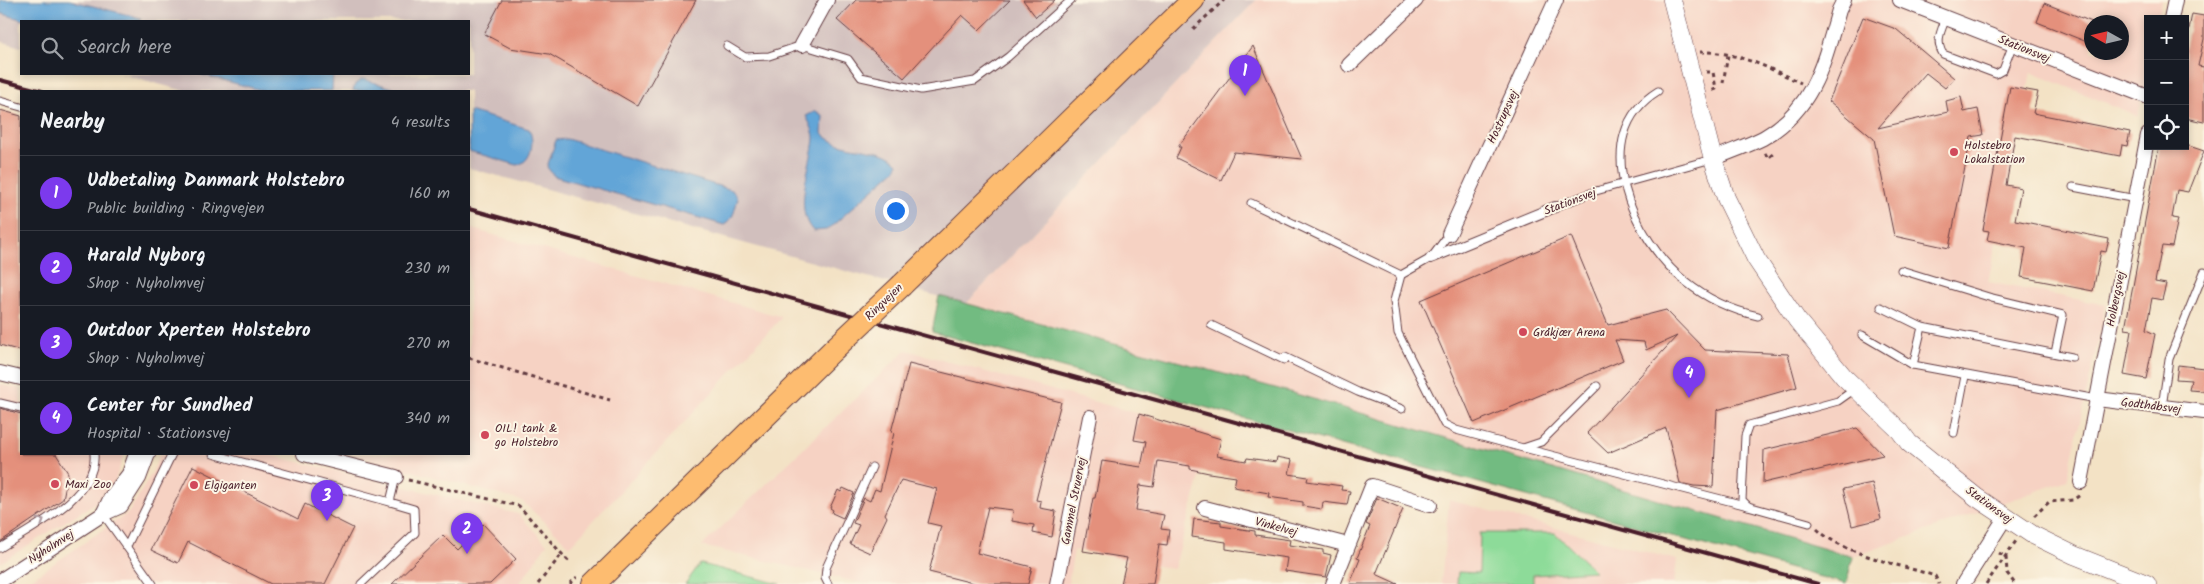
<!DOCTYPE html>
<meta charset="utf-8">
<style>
body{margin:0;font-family:Kalam,sans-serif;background:#242831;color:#f1f3f6}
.controls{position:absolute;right:15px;top:15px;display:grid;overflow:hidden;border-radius:0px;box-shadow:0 2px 8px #0003}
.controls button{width:45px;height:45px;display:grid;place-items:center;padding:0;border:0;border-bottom:1px solid #363941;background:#171b24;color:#f1f3f6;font:25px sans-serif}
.compass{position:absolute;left:2084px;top:15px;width:45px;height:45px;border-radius:50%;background:#171b24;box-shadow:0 2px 8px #0003;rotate:278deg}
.you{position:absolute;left:895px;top:210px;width:18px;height:18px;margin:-12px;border:4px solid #fff;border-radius:50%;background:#1a73e8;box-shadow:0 0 0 8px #1a73e833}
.badge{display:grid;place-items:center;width:32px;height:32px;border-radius:50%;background:#7c3aed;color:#fff;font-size:16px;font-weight:700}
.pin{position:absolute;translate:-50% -41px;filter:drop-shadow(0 1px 2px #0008)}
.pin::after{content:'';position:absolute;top:26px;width:18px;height:15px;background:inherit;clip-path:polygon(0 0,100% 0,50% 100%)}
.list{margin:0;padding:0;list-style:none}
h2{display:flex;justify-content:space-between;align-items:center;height:65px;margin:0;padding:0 20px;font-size:21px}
h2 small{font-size:16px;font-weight:400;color:#9ea1a6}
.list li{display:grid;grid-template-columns:32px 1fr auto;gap:15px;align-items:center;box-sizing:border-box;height:75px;padding:0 20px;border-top:1px solid #363941}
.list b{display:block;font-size:19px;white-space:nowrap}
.list p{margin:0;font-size:16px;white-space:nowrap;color:#9ea1a6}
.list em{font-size:16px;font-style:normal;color:#9ea1a6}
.icon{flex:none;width:28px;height:28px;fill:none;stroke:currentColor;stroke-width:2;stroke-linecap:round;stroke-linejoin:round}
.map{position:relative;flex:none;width:2204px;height:584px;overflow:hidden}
.search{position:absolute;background:#171b24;box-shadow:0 2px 8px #0003;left:20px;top:20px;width:450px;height:55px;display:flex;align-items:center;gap:12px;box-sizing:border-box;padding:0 18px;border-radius:0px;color:#9ea1a6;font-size:19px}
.panel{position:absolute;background:#171b24;box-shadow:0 2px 8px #0003;left:20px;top:90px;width:450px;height:365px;border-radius:0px}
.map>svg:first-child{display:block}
.built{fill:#f6d2c3;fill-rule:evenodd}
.industrial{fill:#d1bfbd}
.green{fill:#8ddb99;stroke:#6c7d62}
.forest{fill:#72bb81;stroke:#5e6d56}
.water{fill:#62a5d7;stroke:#566281}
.building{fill:#e4907b}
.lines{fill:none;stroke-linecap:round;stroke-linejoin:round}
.service-casing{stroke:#633c42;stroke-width:9}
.pedestrian-casing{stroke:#633c42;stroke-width:12}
.minor-casing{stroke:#633c42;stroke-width:16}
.tertiary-casing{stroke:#633c42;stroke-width:19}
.primary-casing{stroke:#633c42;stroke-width:24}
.path{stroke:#633c42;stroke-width:3;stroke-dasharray:4 4;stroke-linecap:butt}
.service{stroke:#fff;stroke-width:7}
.pedestrian{stroke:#fff;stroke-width:10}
.minor{stroke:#fff;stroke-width:14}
.tertiary{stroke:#fff;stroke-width:18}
.primary{stroke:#fdbc70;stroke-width:22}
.rail{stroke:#4a1f2b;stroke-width:4}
.primary-bridge-casing{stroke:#633c42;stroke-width:24;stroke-linecap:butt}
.primary-bridge{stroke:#fdbc70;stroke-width:22}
.oneway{stroke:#ae9aa0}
.poi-dot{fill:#d1495b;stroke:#fcf5e5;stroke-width:2}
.labels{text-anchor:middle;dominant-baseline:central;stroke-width:4;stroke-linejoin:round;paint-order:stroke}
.street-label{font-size:12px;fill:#4a1f2b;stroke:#fcf5e5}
.poi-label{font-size:12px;fill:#4a1f2b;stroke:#fcf5e5;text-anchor:start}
</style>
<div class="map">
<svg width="2204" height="584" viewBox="0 0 2204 584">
<rect width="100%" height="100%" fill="#fcf5e5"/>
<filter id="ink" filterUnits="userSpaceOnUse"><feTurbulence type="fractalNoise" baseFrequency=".02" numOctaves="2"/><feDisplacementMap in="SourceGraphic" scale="10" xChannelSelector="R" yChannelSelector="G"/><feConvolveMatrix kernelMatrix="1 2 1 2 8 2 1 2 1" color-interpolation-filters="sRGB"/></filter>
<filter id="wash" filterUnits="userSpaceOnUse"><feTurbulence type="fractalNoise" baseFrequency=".0096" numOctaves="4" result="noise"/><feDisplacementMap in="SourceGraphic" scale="20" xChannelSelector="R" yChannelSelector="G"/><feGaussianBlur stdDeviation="1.12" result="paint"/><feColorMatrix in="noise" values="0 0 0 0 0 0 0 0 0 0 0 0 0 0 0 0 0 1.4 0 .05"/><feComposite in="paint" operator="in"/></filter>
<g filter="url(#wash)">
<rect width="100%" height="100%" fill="#f3e2c5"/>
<g class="built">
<path d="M 1256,0 L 2162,0 L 2158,19 L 2148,19 L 2148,70 L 2138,116 L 2031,72 L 1988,282 L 2106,305 L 2067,480 L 1853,557 L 1279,389 L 966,304 ZM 2092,22 L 2122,22 L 2122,52 L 2092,52 Z"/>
<polygon points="469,228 782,317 570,546 522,501 350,454 469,454"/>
<polygon points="906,350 1212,434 1174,569 1074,550 1068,584 865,584 702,546"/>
<polygon points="0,384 21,389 21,454 124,454 115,481 95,503 0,563"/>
<polygon points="160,454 266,454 518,514 547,544 519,584 24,584 129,512 152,473"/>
<polygon points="1449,500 1677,560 1674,584 1441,584"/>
</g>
<polygon class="industrial" points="0,0 1256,0 966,304 469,168 469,91 185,91 120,74 469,74 469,21 21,21 21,47 0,41"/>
<g class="green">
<polygon points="1480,533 1555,533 1595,571 1533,575 1533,584 1457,584 1458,572 1479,573"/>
<polygon points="700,564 701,564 780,584 685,584"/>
</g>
<polygon class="forest" points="939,296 1279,389 1853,557 1846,584 932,332"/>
<g class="water">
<polygon points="0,0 69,0 141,18 140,21 27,21 0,13"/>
<polygon points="200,74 333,74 332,91 264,91"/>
<polygon points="363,79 402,91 353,91 355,84"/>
<path d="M 469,111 L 529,129 C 535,141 532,162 517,165 L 469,151 Z"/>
<path d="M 816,111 L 823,116 L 822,133 C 840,154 880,143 898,163 L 897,168 L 831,227 L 826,230 L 813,231 C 792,209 812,164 814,138 C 814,131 809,122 806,116 Z"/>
<path d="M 567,139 L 732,190 L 738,198 C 735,208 734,220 724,225 L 554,176 L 547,167 L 556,140 Z"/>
</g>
<g id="blocks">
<g class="building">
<polygon points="502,0 696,0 638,106 549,54 510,48 484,34"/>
<polygon points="856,0 1010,0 979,30 962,15 904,78 837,20"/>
<polygon points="1023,0 1055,0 1036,17"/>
<polygon points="2044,3 2092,22 2092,44 2037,22"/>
<polygon points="2192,14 2204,16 2204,39 2198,66 2204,67 2204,122 2185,118 2185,49"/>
<polygon points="1863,17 1896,29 1954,78 1945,88 1926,73 1878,128 1948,112 1946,101 1961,97 1964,112 1978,109 1983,135 1971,137 1949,248 1894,236 1874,139 1829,101"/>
<polygon points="1253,46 1302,159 1234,152 1221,180 1176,158 1181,147 1178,147"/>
<polygon points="2010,87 2038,92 2033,113 2130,132 2127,146 2122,145 2120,156 2015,136 2006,185 2021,188 2015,220 2109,239 2106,252 2101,251 2093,291 2021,277 2026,248 1987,240 1989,231 1983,230"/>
<polygon points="0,110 21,116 21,351 0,345"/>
<polygon points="2159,146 2189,146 2204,151 2188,192 2177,190 2172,218 2178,219 2172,247 2162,246 2155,282 2166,284 2162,300 2152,298 2146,330 2155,334 2146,379 2124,375 2132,330 2125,329"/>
<polygon points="1571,236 1608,325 1666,310 1705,350 1788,354 1797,387 1717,410 1713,487 1694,486 1680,483 1666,428 1608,453 1587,433 1677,336 1646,350 1644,342 1615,340 1623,360 1474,423 1421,300"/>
<polygon points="909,364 1061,402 1036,500 1041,501 1040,508 1056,511 1052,537 1033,533 1034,525 1012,521 1013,510 988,507 977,553 1032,567 1028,584 977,584 929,572 941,526 928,523 937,489 901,480 885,514 887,517 870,553 850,544 859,525 853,523 864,498 870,501 875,489 880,491 894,433 891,432"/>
<polygon points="2178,365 2204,368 2204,391 2189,390 2191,380 2176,379"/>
<polygon points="0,408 21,414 21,454 56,454 68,473 63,499 0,542"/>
<polygon points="1139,414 1221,439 1217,456 1246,461 1247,458 1276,462 1277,457 1292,460 1289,474 1308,477 1307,481 1342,486 1341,490 1350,491 1347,505 1323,502 1322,509 1303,506 1303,502 1268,497 1269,493 1234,487 1236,477 1209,473 1190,469 1190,466 1158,461 1154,487 1140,485 1136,510 1164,515 1161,529 1169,530 1167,545 1159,544 1153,584 1121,584 1127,558 1083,551 1093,498 1095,498 1102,461 1141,467 1146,442 1134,440"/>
<polygon points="1857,428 1883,455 1763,483 1764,450"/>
<polygon points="193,466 298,519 305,504 353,528 325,584 271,584 188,542 178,563 151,550"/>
<polygon points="1872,483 1881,519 1852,526 1843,489"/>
<polygon points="843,488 854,493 843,518 832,513 833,510 830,508 838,490 841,492"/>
<polygon points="1377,498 1403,509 1376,574 1398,584 1350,584 1360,559 1357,558 1370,526 1366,524"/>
<polygon points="1194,519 1221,522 1221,526 1255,531 1255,535 1290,540 1289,545 1323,550 1323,553 1331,555 1326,577 1285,571 1287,558 1226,549 1226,542 1192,537"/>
<polygon points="483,524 516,559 490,584 392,584 443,535 457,549"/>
</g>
</g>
</g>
<g filter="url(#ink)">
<use href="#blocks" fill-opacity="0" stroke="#633c42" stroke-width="1"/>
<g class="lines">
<g class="service-casing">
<g id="service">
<path d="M 1946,18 C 1941,31 1935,41 1943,54 L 1996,74 L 2003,70 L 2013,44"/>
<polyline points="727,46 745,57 769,56 802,45 848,59 861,77 921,90 975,81 1008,57 1071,0"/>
<path d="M 1658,91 C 1585,136 1634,241 1686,282 C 1707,299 1731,310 1758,316"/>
<polyline points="0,101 21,107"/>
<polyline points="2073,187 2136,199"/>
<polyline points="1251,203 1401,275 1431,258 1449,234"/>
<polyline points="1555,207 1596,191 1712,159"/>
<polyline points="1901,270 1992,298 2063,315 2055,353"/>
<polyline points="1401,275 1394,301 1398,333 1444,424 1456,430 1523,448 1541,442 1597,386"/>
<polyline points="1881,307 1922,327 1913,365"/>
<polyline points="1211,325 1284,360"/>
<polyline points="1922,327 2072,357"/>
<polyline points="1862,335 1913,365 2097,399"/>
<polyline points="1285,357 1358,392 1402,409"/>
<polyline points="0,403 21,408"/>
<polyline points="2162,407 2169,359 2204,272"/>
<polyline points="1954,433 1965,376"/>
<polyline points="1524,448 1748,506"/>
<polyline points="213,454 390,502"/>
<polyline points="103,514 153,584"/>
<polyline points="1809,523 1748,506 1742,500 1745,436 1749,425 1838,401 1855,389"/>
<polyline points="127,546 172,454"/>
<path d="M 0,548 C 31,528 98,496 94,454"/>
<polyline points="361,584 415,533 414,509 390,502 396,477"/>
<polyline points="828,584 825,578 826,568 872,467"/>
</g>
</g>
<g class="pedestrian-casing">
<polyline id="pedestrian" points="1431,258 1555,207"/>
</g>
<g class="minor-casing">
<g id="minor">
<polyline points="1900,0 2148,97"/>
<polyline points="2171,19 2175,0"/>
<polyline points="802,45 827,0"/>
<polyline points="1349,65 1416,0"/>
<path d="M 1713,159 C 1729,152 1747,146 1763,138 C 1814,109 1824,62 1839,10 L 1844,0"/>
<polyline points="1449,234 1556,0"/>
<polyline points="0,373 21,378"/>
<polyline points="2097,399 2204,412"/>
<polyline points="304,454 396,477"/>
<polyline points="2081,482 2148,135"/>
<polyline points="1205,508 1348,545"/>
<polyline points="103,514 111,497 129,474 136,454"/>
<polyline points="0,581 103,514 121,506 139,478 148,454"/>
<polyline points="1057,584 1090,417"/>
<polyline points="1333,584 1372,486 1430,505"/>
<polyline points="1963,584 2005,518"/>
</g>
</g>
<g class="tertiary-casing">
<polyline id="tertiary" points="1672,0 1713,159 1726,198 1756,259 1797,320 1844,377 1900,431 1909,443 1976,497 2033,535 2074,555 2147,584"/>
</g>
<g class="primary-casing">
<g id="primary">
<polyline points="902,285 1193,0"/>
<polyline points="594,584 834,349"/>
</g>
</g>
<g class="path">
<polyline points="1193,29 1224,0"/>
<path d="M 1700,52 C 1736,51 1769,68 1801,83"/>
<polyline points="1706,72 1713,72 1716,89 1711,91"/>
<polyline points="1723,83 1728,55"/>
<polyline points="1765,153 1768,158 1774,153"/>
<polyline points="469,358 610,400"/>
<polyline points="408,480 519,506 571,564"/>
<polyline points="2034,516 2049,502 2073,500 2080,495"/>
<path d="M 1817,529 C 1845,555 1898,564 1935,576 L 1939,584"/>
<polyline points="1999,553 2006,557 2007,573 2015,584"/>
<polyline points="538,584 562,554"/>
<polyline points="570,584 577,577"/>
<polyline points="1986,584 2016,541"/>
</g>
<use href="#service" class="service"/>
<use href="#pedestrian" class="pedestrian"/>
<use href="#minor" class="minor"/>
<use href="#tertiary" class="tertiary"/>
<use href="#primary" class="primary"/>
<g class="rail">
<polyline points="0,80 42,91"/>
<polyline points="469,209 1818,584"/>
</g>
<g class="primary-bridge-casing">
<polyline id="primary-bridge" points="834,349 902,285"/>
</g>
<use href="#primary-bridge" class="primary-bridge"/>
</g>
<defs><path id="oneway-chevron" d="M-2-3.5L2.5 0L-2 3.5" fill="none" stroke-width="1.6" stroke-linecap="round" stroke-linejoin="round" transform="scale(1.25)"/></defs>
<use class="oneway" href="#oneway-chevron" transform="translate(41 521) rotate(-34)"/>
</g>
<g class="poi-dot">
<circle cx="1954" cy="152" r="5"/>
<circle cx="1523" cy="332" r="5"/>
<circle cx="485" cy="435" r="5"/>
<circle cx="55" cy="484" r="5"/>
<circle cx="194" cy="485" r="5"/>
</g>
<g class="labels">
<g class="street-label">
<text transform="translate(2024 49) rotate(22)">Stationsvej</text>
<text transform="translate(1503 117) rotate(-65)">Hostrupsvej</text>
<text transform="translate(1570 202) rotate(-21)">Stationsvej</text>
<text transform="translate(2116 299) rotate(-79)">Holbergsvej</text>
<text transform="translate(884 302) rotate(-44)">Ringvejen</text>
<text transform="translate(2151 406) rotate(7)">Godthåbsvej</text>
<text transform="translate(1074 501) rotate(-79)">Gammel Struervej</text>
<text transform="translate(1989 505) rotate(36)">Stationsvej</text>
<text transform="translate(1276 527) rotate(15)">Vinkelvej</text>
<text transform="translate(51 547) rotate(-33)">Nyholmvej</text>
</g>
<g class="poi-label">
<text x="1964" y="145">Holstebro<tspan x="1964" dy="14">Lokalstation</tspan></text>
<text x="1533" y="332">Gråkjær Arena</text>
<text x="495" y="428">OIL! tank &amp;<tspan x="495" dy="14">go Holstebro</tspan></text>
<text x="65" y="484">Maxi Zoo</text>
<text x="204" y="485">Elgiganten</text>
</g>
</g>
</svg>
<div class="controls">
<button>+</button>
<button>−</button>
<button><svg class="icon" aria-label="locate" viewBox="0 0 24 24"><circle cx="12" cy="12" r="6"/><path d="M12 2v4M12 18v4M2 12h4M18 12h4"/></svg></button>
</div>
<svg class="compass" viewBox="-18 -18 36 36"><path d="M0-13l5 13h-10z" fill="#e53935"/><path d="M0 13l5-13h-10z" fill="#9ea1a6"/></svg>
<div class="you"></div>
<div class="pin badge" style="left:1245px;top:96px">1</div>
<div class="pin badge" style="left:467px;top:554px">2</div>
<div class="pin badge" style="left:327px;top:521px">3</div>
<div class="pin badge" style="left:1689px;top:398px">4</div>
<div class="search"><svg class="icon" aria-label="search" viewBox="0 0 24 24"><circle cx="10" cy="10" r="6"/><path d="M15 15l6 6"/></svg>Search here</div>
<section class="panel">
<h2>Nearby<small>4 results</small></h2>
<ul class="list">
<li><span class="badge">1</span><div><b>Udbetaling Danmark Holstebro</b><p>Public building · Ringvejen</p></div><em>160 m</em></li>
<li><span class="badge">2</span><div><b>Harald Nyborg</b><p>Shop · Nyholmvej</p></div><em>230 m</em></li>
<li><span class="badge">3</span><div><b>Outdoor Xperten Holstebro</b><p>Shop · Nyholmvej</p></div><em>270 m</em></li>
<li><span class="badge">4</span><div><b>Center for Sundhed</b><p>Hospital · Stationsvej</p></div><em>340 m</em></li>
</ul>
</section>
</div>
